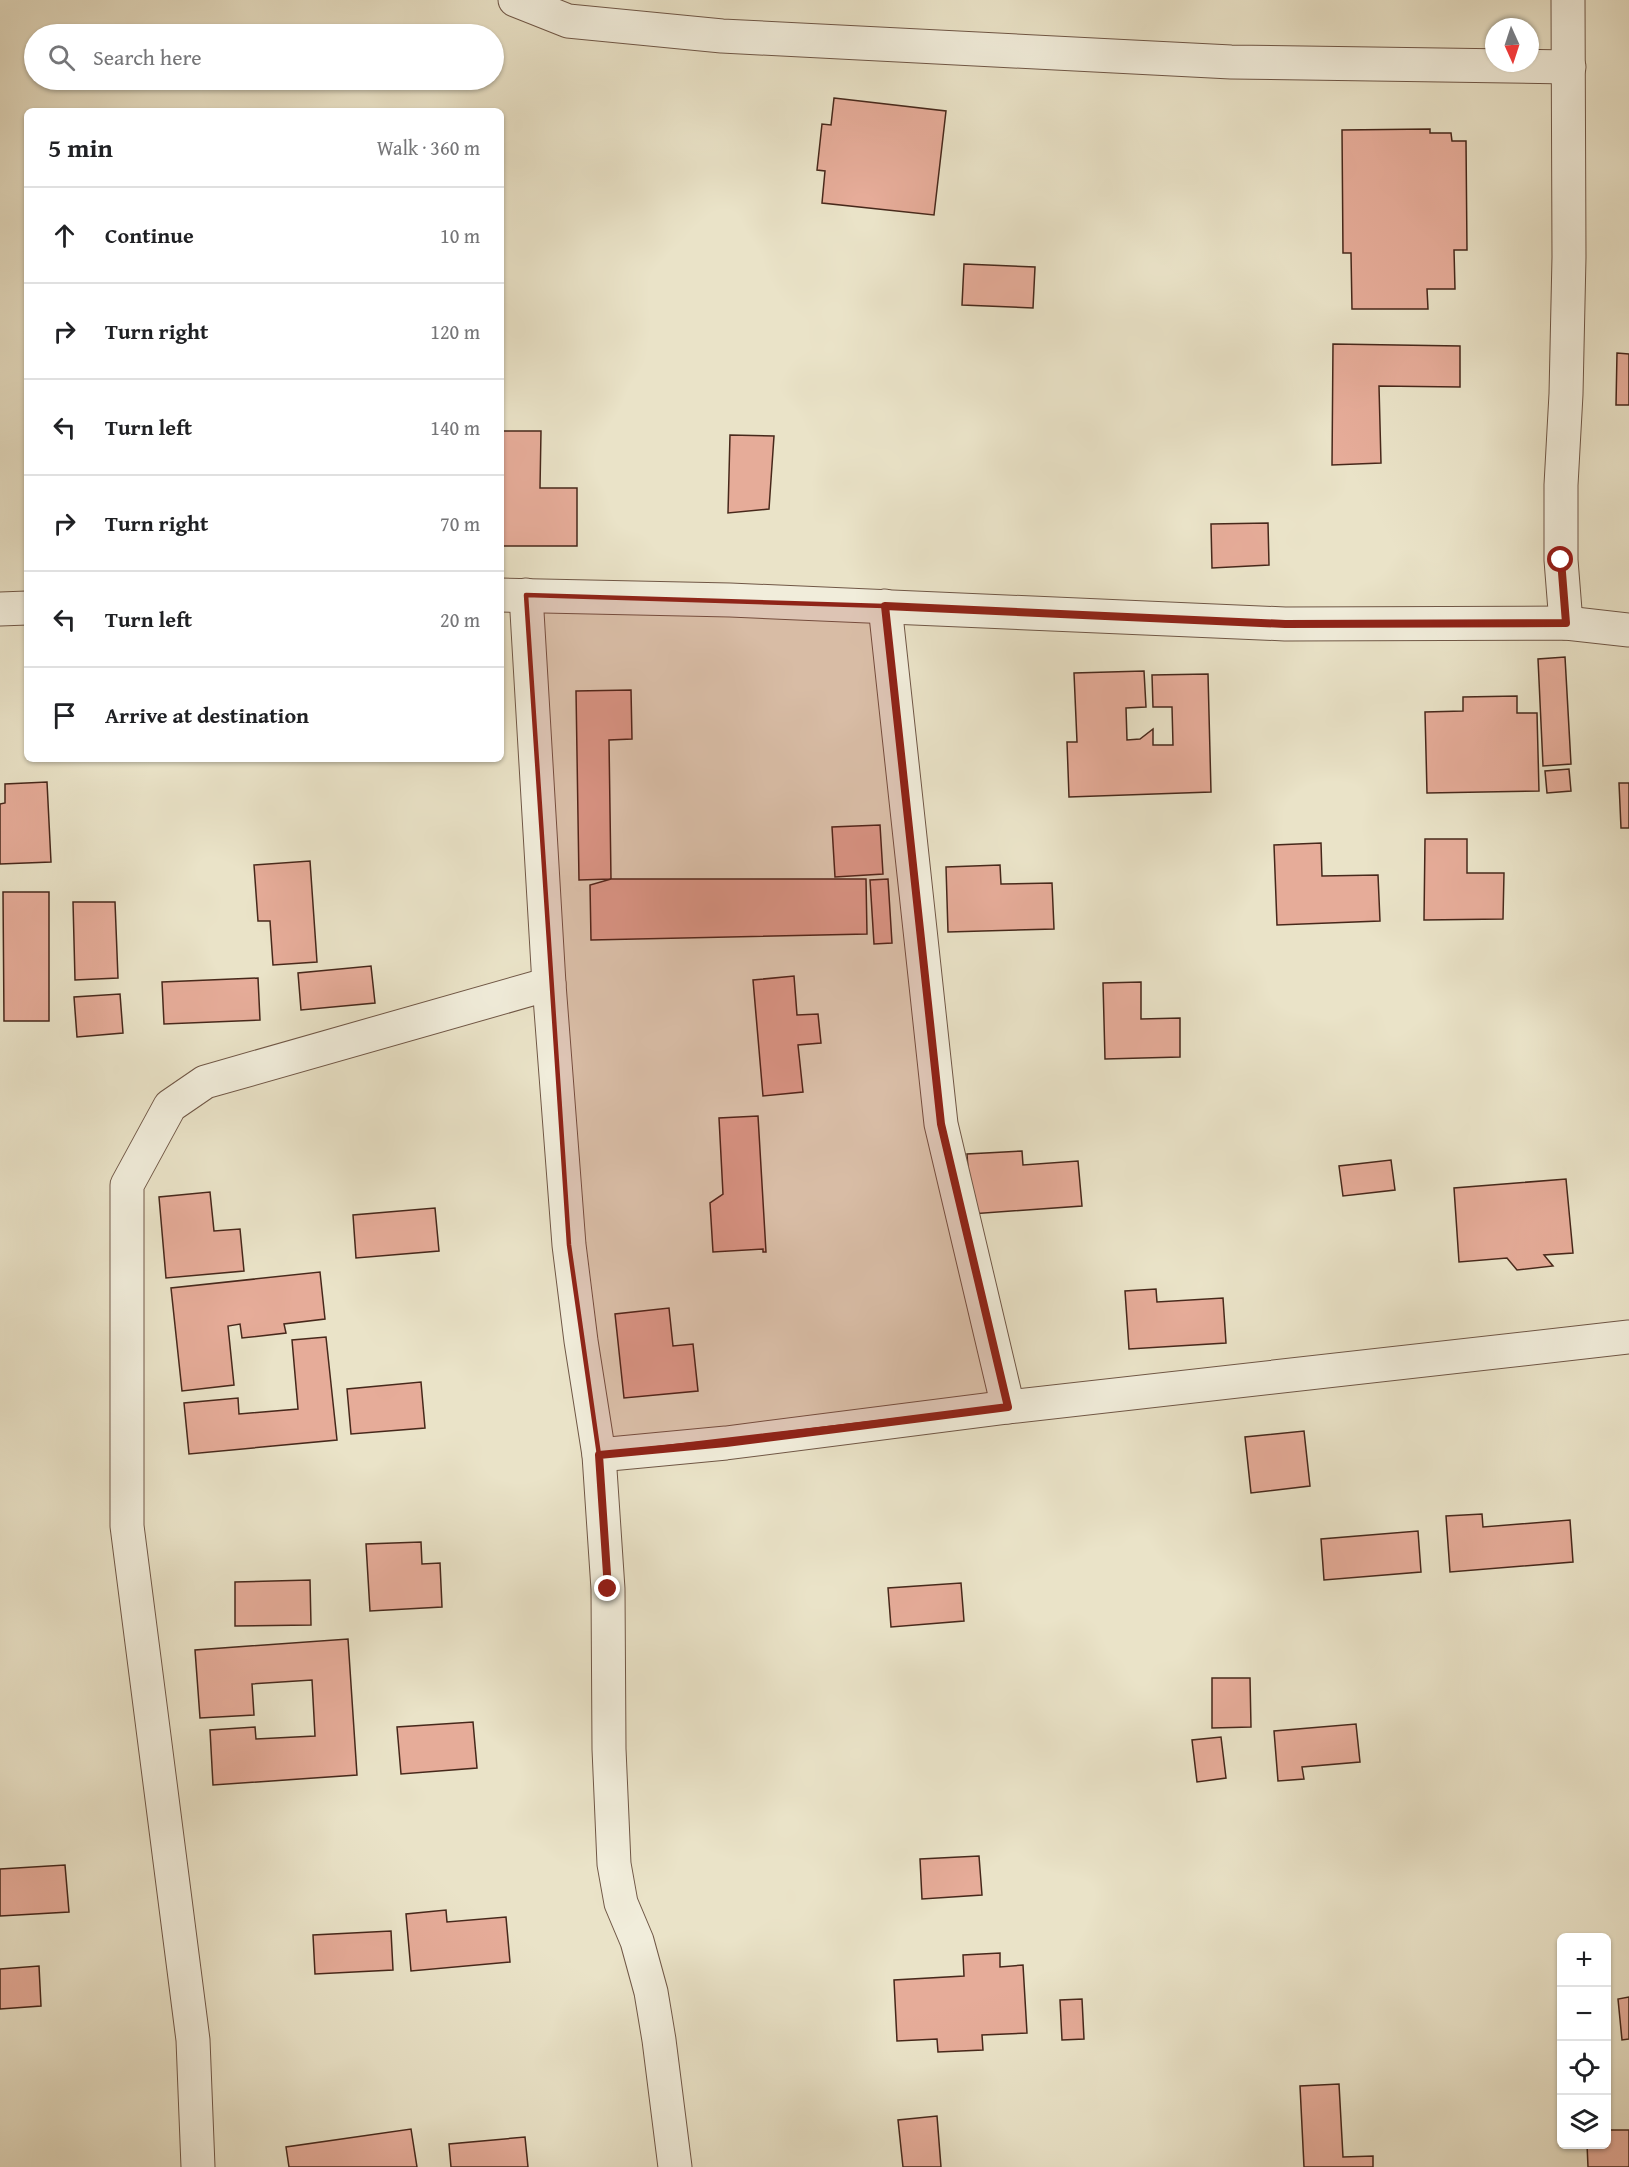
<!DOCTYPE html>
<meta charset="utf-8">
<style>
body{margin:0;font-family:"Gentium Book Plus",serif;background:#f6f6f6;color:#202124}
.controls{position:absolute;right:18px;bottom:18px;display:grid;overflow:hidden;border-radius:9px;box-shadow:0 2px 4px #0004}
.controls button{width:54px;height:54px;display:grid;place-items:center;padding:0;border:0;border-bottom:2px solid #e0e0e0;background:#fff;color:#202124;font:30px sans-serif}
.compass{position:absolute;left:1485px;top:18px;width:54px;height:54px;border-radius:50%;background:#fff;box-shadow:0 2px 4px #0004;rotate:177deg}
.stop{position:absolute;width:18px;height:18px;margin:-14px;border:4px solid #8f2418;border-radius:50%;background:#fff}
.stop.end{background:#8f2418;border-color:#fff;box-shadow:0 2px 6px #0008}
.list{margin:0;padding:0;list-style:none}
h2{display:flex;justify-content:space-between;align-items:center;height:78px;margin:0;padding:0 24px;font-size:26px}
h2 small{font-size:20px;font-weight:400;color:#757577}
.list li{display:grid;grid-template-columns:39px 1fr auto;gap:18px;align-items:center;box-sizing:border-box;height:96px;padding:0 24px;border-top:2px solid #e0e0e0}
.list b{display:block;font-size:22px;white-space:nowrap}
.list em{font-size:20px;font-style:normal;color:#757577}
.icon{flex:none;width:33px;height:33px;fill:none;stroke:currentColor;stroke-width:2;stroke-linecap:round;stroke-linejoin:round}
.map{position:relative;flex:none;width:1629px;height:2167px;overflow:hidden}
.search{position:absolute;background:#fff;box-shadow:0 2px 4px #0004;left:24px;top:24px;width:480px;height:66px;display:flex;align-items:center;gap:15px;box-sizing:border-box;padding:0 21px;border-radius:33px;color:#757577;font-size:22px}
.panel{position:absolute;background:#fff;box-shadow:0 2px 4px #0004;left:24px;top:108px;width:480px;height:654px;border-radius:9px}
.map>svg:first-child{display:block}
.building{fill:#e6ac99;stroke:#47281b;stroke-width:1.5}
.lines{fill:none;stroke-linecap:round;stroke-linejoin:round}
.minor-casing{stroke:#705746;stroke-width:35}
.minor{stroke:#f1eddb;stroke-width:33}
.route{stroke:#8f2418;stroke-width:8}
.marked{fill:#8f2418;fill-opacity:0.2;stroke:#8f2418;stroke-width:4.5;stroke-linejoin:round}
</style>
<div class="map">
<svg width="1629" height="2167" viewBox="0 0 1629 2167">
<rect width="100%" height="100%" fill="#eae3c8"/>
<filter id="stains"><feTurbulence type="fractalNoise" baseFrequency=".00333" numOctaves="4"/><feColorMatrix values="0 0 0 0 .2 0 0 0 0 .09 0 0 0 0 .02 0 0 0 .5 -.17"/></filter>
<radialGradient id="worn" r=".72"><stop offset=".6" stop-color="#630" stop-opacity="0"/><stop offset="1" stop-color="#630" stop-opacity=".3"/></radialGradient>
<g class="building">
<polygon points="834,98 946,111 934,215 822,203 825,171 817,170 822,124 831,125"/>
<polygon points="1430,129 1430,133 1451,133 1452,141 1466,141 1467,250 1454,250 1455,289 1427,289 1428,309 1352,309 1351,253 1343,253 1342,130"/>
<polygon points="964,264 1035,267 1033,308 962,305"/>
<polygon points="1333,344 1460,346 1460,387 1379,386 1381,463 1332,465"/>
<polygon points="1617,353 1629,354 1629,405 1616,405"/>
<polygon points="501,431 541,431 540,488 577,488 577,546 501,546"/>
<polygon points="730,435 774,436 769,509 728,513"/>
<polygon points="1268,523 1269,565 1212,568 1211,524"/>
<polygon points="1565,657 1571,764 1543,766 1538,659"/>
<polygon points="1144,671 1146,707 1126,708 1127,740 1140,739 1153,729 1153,745 1173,745 1172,707 1153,707 1152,675 1208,674 1211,792 1069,797 1067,742 1077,742 1074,673"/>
<polygon points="631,690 632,739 609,740 611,879 579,880 576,691"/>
<polygon points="1517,696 1517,713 1537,713 1539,791 1427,793 1425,712 1463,711 1463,697"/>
<polygon points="1569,769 1571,791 1547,793 1545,771"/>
<polygon points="47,782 51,862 0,864 0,804 5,803 5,784"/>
<polygon points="1619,783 1629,783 1629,828 1621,828"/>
<polygon points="880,825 883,874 835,877 832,827"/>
<polygon points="1425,839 1467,839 1467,873 1504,873 1503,919 1424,920"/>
<polygon points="1321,843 1322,876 1378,875 1380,921 1277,925 1274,845"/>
<polygon points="310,861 317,962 273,965 270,921 258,921 254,865"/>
<polygon points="1000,865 1001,884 1052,883 1054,929 948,932 946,867"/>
<polygon points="611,879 866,879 867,934 591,940 590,885"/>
<polygon points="888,879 892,943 874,944 870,880"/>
<polygon points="3,892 49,892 49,1021 4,1021"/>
<polygon points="73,902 115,902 118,978 75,980"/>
<polygon points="371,966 375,1003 301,1010 298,973"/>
<polygon points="794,976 797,1015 818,1014 821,1043 798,1045 803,1092 763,1096 753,980"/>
<polygon points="258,978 260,1020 164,1024 162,982"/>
<polygon points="1141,982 1141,1019 1180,1018 1180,1057 1105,1059 1103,983"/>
<polygon points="120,994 123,1033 77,1037 74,997"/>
<polygon points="758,1116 766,1252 763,1252 763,1249 713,1252 710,1203 723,1194 719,1118"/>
<polygon points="1022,1151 1023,1165 1078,1161 1082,1206 971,1214 967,1154"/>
<polygon points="1391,1160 1395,1190 1343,1196 1339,1166"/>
<polygon points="1566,1179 1573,1253 1544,1255 1553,1266 1517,1270 1507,1258 1459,1262 1454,1188"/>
<polygon points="210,1192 214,1231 240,1229 244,1271 166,1278 159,1197"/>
<polygon points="435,1208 439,1251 356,1258 353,1215"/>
<polygon points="320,1272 325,1319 284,1324 286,1333 242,1338 240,1324 228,1326 234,1385 182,1391 171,1288"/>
<polygon points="1156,1289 1157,1302 1223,1298 1226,1343 1129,1349 1125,1291"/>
<polygon points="669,1308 673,1346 693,1344 698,1391 624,1398 615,1314"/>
<polygon points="326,1337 337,1440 189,1454 184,1403 238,1398 239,1414 298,1409 292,1340"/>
<polygon points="421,1382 425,1428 351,1434 347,1389"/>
<polygon points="1304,1431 1310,1486 1251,1493 1245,1437"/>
<polygon points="1482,1514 1483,1527 1570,1520 1573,1562 1450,1572 1446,1516"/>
<polygon points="1418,1531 1421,1572 1324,1580 1321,1539"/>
<polygon points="421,1542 422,1564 440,1563 442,1607 370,1611 366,1544"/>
<polygon points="310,1580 311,1625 235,1626 235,1582"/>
<polygon points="961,1583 964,1621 891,1627 888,1588"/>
<polygon points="348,1639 357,1775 213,1785 210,1730 255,1727 256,1739 315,1736 312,1680 252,1684 254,1715 200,1718 195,1650"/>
<polygon points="1212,1678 1250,1678 1251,1727 1212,1728"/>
<polygon points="473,1722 477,1768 401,1774 397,1727"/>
<polygon points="1356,1724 1360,1762 1302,1767 1304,1779 1278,1781 1274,1731"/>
<polygon points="1221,1737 1226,1778 1197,1782 1192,1740"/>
<polygon points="979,1856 982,1895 922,1899 920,1859"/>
<polygon points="65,1865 69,1912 0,1916 0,1869"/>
<polygon points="446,1910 447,1922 506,1917 510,1962 411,1971 406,1914"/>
<polygon points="391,1931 393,1970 315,1974 313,1935"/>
<polygon points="1000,1953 1000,1967 1023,1965 1027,2033 982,2035 983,2050 938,2052 937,2039 897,2041 894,1980 964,1976 963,1955"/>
<polygon points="39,1966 41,2006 0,2009 0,1969"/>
<polygon points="1629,1997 1629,2039 1622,2040 1618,1999"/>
<polygon points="1082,1999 1084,2039 1062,2040 1060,2000"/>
<polygon points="1339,2084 1343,2157 1373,2156 1373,2167 1304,2167 1300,2086"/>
<polygon points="937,2116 941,2167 903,2167 898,2120"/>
<polygon points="411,2129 417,2167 289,2167 286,2147"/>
<polygon points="1606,2130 1629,2130 1629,2167 1588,2167 1587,2144 1606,2144"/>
<polygon points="525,2137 528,2167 451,2167 449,2144"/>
</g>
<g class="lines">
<g class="minor-casing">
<g id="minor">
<polyline points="515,0 568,21 722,36 1231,62 1569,67"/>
<polyline points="501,595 730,600 1285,624 1566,623 1629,630"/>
<polyline points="526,595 549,984 569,1245 581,1341 599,1455 608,1589 609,1749 614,1864 621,1903 637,1941 651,1992 659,2040 675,2167"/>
<polyline points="885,606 941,1124 1008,1407"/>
<polyline points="0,609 27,608"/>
<polyline points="1566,623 1561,560 1561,485 1566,394 1569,257 1568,0"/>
<polyline points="599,1455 726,1443 1008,1407 1629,1337"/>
<polyline points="198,2167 193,2040 127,1526 127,1185 170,1106 205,1082 549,984"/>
</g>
</g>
<use href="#minor" class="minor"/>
</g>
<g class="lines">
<polyline class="route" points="608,1589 599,1455 726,1443 1008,1407 941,1124 885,606 1285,624 1566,623 1561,560"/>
</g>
<path class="marked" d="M 526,595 L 885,606 L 941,1124 L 1008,1407 L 599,1455 L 569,1245 Z"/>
<rect width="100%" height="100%" filter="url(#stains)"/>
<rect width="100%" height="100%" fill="url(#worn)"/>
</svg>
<div class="controls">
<button>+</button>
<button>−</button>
<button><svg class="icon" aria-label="locate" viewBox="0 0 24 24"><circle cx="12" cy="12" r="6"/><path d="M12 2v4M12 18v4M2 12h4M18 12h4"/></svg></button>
<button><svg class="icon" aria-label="layers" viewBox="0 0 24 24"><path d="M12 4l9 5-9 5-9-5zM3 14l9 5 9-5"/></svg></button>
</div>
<svg class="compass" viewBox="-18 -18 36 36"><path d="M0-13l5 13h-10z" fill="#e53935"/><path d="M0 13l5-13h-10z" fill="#757577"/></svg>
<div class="stop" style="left:1561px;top:560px"></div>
<div class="stop end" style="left:608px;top:1589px"></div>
<div class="search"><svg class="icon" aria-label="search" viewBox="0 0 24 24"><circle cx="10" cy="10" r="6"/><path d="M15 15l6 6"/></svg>Search here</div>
<section class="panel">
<h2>5 min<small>Walk · 360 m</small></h2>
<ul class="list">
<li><svg class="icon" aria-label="ahead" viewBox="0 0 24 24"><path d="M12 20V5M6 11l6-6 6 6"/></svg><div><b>Continue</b></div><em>10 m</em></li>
<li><svg class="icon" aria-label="right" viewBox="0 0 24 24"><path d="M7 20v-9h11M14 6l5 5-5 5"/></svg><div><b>Turn right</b></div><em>120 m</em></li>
<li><svg class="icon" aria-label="left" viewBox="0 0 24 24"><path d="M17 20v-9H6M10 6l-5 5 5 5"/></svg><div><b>Turn left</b></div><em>140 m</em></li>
<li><svg class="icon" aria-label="right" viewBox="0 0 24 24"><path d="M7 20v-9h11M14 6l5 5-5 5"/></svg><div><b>Turn right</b></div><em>70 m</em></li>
<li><svg class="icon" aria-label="left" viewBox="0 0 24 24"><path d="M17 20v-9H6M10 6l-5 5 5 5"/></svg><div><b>Turn left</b></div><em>20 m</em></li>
<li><svg class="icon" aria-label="arrive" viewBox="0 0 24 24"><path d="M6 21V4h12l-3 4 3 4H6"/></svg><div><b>Arrive at destination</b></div></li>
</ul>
</section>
</div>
